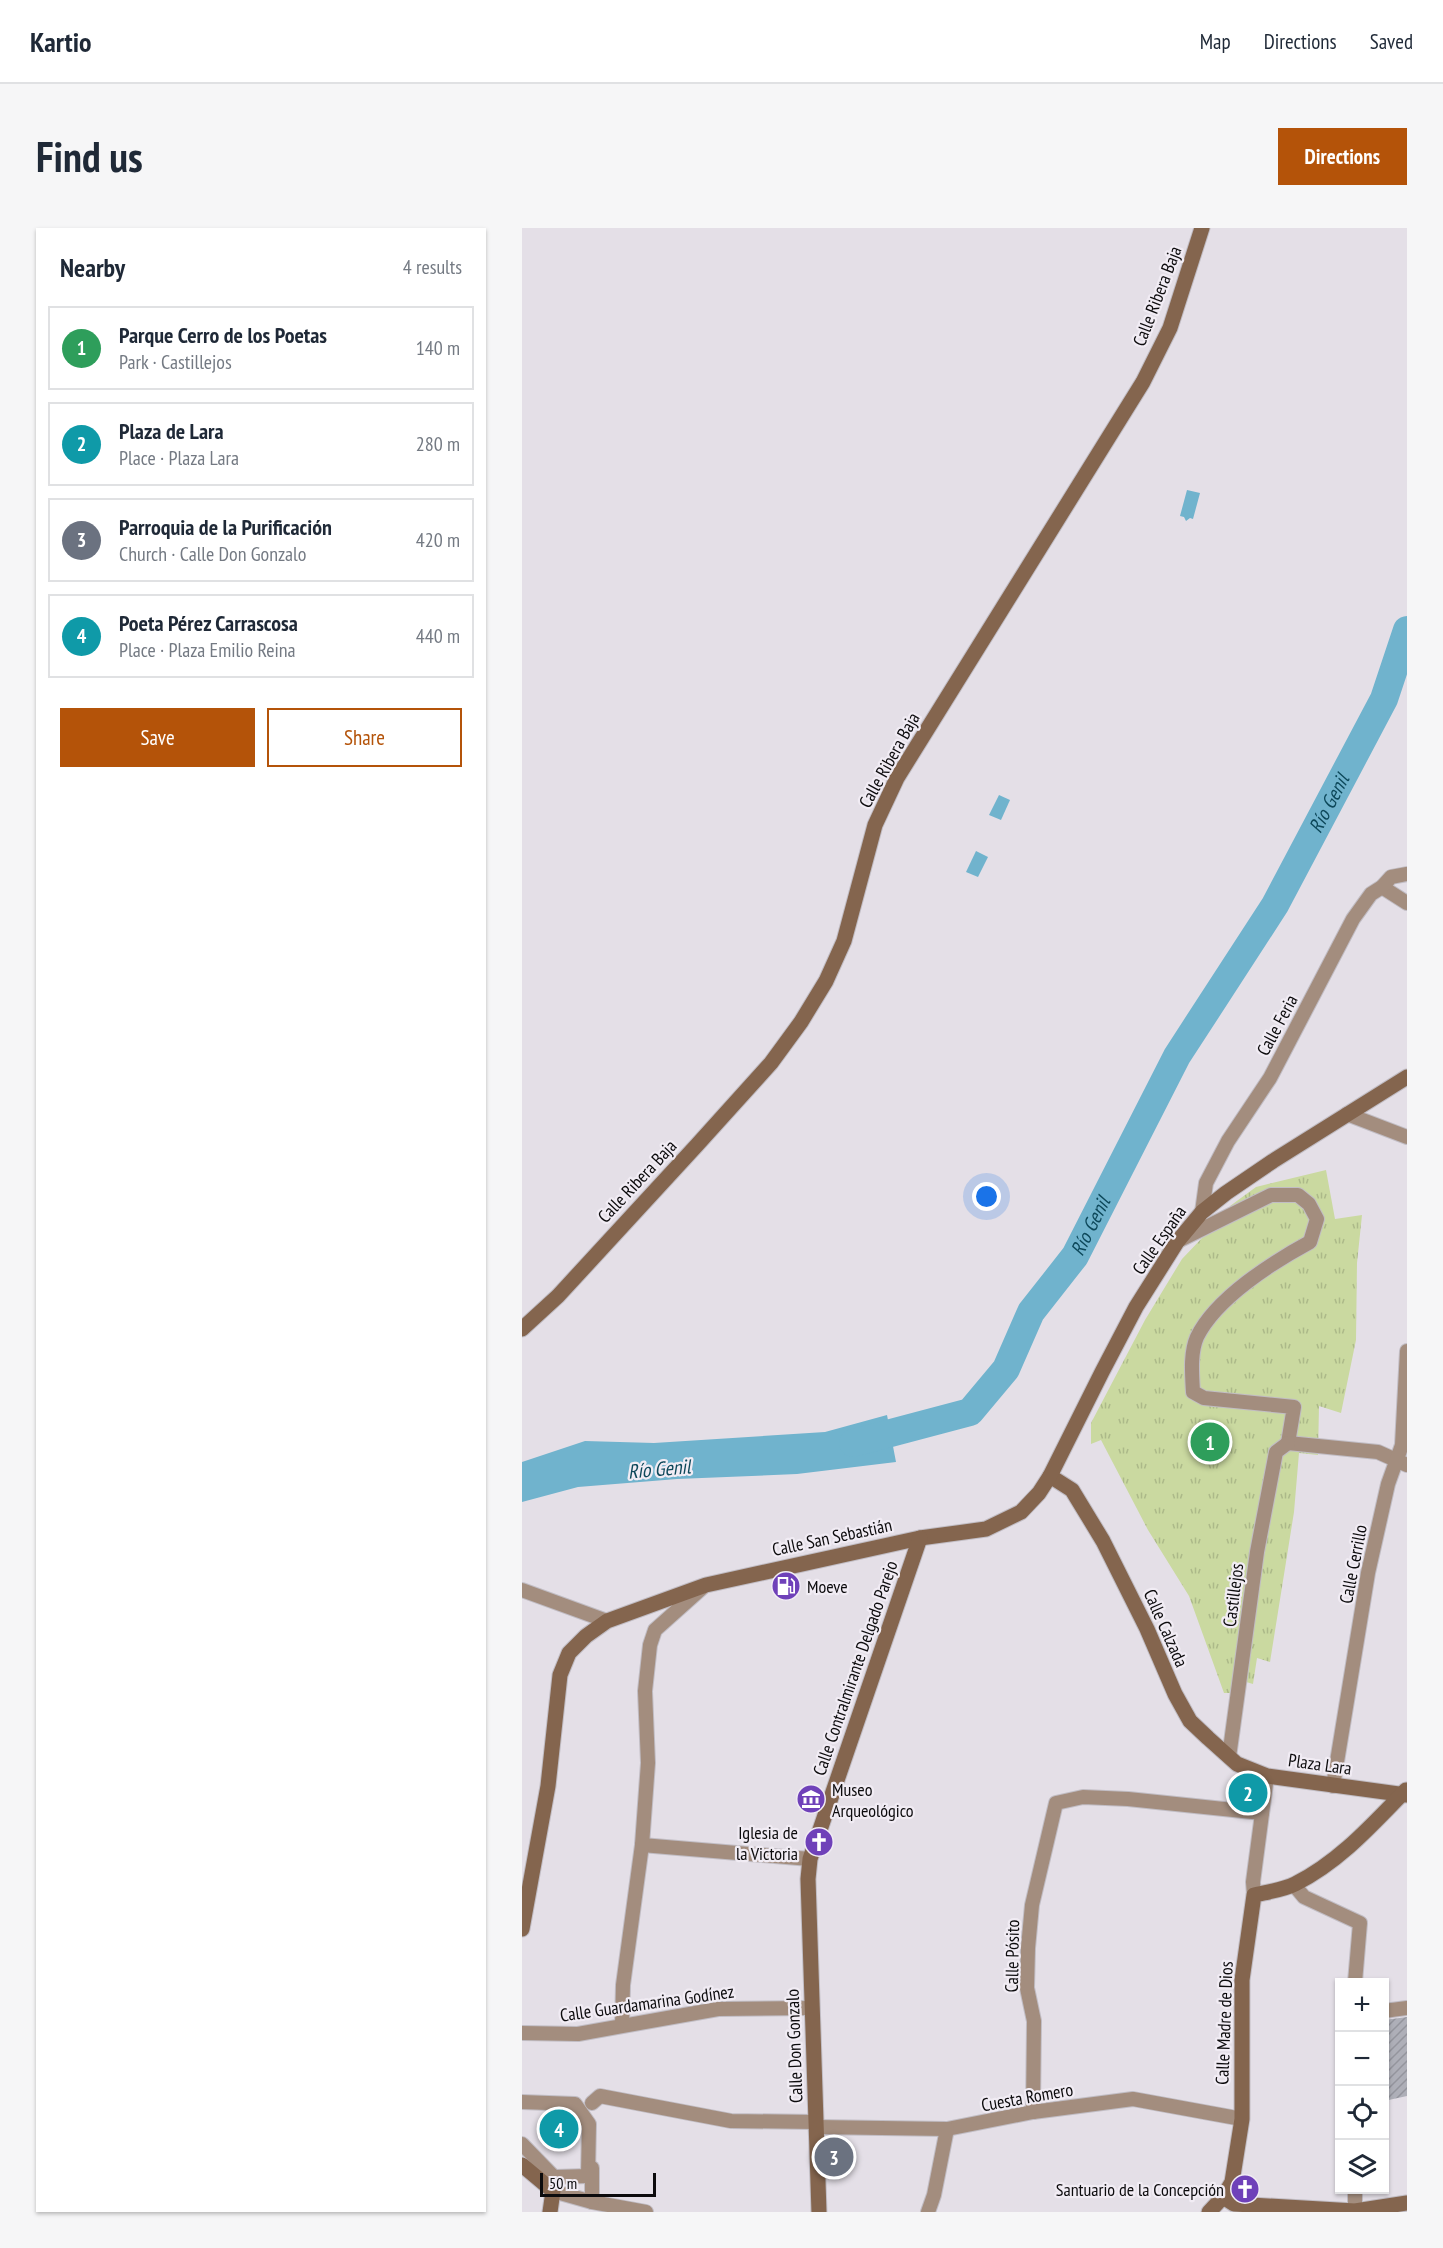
<!DOCTYPE html>
<meta charset="utf-8">
<style>
body{margin:0;font-family:"PT Sans Narrow",sans-serif;background:#f6f6f7;color:#1f2937}
.controls{position:absolute;right:18px;bottom:18px;display:grid;overflow:hidden;border-radius:0px;box-shadow:0 2px 4px #0004}
.controls button{width:54px;height:54px;display:grid;place-items:center;padding:0;border:0;border-bottom:2px solid #e0e1e3;background:#fff;color:#1f2937;font:30px sans-serif}
.scale{position:absolute;left:18px;bottom:15px;width:116px;box-sizing:border-box;padding-left:6px;border:3px solid #0c0b0d;border-top:0;font-size:16px;line-height:21px;white-space:nowrap;color:#0c0b0d;-webkit-text-stroke:4px #f1ecf4;paint-order:stroke}
.you{position:absolute;left:465px;top:969px;width:21px;height:21px;margin:-15px;border:4px solid #fff;border-radius:50%;background:#1a73e8;box-shadow:0 0 0 9px #1a73e833}
.badge{display:grid;place-items:center;width:39px;height:39px;border-radius:50%;background:#b45309;color:#fff;font-size:20px;font-weight:700}
.pin{position:absolute;translate:-50% -50%;border:3px solid #fff;box-shadow:0 2px 6px #0006}
.list{margin:0;padding:0;list-style:none}
h2{display:flex;justify-content:space-between;align-items:center;height:78px;margin:0;padding:0 24px;font-size:26px}
h2 small{font-size:20px;font-weight:400;color:#747a83}
.list li{display:grid;grid-template-columns:39px 1fr auto;gap:18px;align-items:center;box-sizing:border-box;height:84px;margin:0 12px 12px;padding:0 12px;border:2px solid #e0e1e3;border-radius:0px}
.list b{display:block;font-size:22px;white-space:nowrap}
.list p{margin:0;font-size:20px;white-space:nowrap;color:#747a83}
.list em{font-size:20px;font-style:normal;color:#747a83}
.actions{display:flex;gap:12px;padding:18px 24px}
.actions a{flex:1;padding:14px 0;border:2px solid #b45309;border-radius:0px;text-align:center;font-size:21px;color:#b45309}
.actions .main{background:#b45309;color:#fff}
.icon{flex:none;width:33px;height:33px;fill:none;stroke:currentColor;stroke-width:2;stroke-linecap:round;stroke-linejoin:round}
.map{position:relative;flex:none;width:885px;height:1984px;overflow:hidden;border-radius:0px}
header{display:flex;align-items:center;gap:36px;box-sizing:border-box;height:84px;padding:0 30px;background:#fff;border-bottom:2px solid #e0e1e3}
header strong{font-size:28px}
nav{display:flex;gap:33px;margin-inline-start:auto;font-size:21px}
.intro{display:flex;align-items:center;justify-content:space-between;box-sizing:border-box;height:144px;padding:0 36px}
h1{margin:0;font-size:42px}
.button{padding:15px 27px;border-radius:0px;background:#b45309;color:#fff;font-size:21px;font-weight:700}
main{display:flex;gap:36px;padding:0 36px}
aside{flex:1;background:#fff;border-radius:0px;box-shadow:0 2px 4px #0004}
.map>svg:first-child{display:block}
.park{fill:url(#park-tufts)}
.water{fill:#70b3cd}
.lines{fill:none;stroke-linecap:round;stroke-linejoin:round}
.river{stroke:#70b3cd;stroke-width:28}
.building{fill:url(#building-hatch)}
.street-casing{stroke:#c1bdc4;stroke-width:16}
.secondary-casing{stroke:#c1bdc4;stroke-width:17}
.street{stroke:#a38d7e;stroke-width:14}
.secondary{stroke:#84654e;stroke-width:15}
.labels{text-anchor:middle;dominant-baseline:central;stroke-width:4.5;stroke-linejoin:round;paint-order:stroke}
.street-label{font-size:18px;fill:#0c0b0d;stroke:#f1ecf4}
.poi-label{font-size:18px;fill:#0c0b0d;stroke:#f1ecf4;text-anchor:start}
.water-label{font-size:20px;font-style:italic;fill:#0d485a;stroke:#f1ecf4}
</style>
<header>
<strong>Kartio</strong>
<nav><a>Map</a><a>Directions</a><a>Saved</a></nav>
</header>
<div class="intro"><h1>Find us</h1><a class="button">Directions</a></div>
<main>
<aside>
<h2>Nearby<small>4 results</small></h2>
<ul class="list">
<li><span class="badge" style="background:#2e9e5b">1</span><div><b>Parque Cerro de los Poetas</b><p>Park · Castillejos</p></div><em>140 m</em></li>
<li><span class="badge" style="background:#0f9aa8">2</span><div><b>Plaza de Lara</b><p>Place · Plaza Lara</p></div><em>280 m</em></li>
<li><span class="badge" style="background:#6b7280">3</span><div><b>Parroquia de la Purificación</b><p>Church · Calle Don Gonzalo</p></div><em>420 m</em></li>
<li><span class="badge" style="background:#0f9aa8">4</span><div><b>Poeta Pérez Carrascosa</b><p>Place · Plaza Emilio Reina</p></div><em>440 m</em></li>
</ul>
<div class="actions"><a class="main">Save</a><a>Share</a></div>
</aside>
<div class="map">
<svg width="885" height="1984" viewBox="0 0 885 1984">
<defs>
<pattern id="park-tufts" width="24" height="20" patternUnits="userSpaceOnUse" patternTransform="scale(1.5)"><rect width="24" height="20" fill="#cad9a0"/><path d="M3 7l-1-3M5 7V3M7 7l1-3M15 17l-1-3M17 17v-4M19 17l1-3" fill="none" stroke="#acb989"/></pattern>
<pattern id="building-hatch" width="6" height="6" patternUnits="userSpaceOnUse" patternTransform="scale(1.5)"><rect width="6" height="6" fill="#aeafb8"/><path d="M-1 1l2-2M0 6l6-6M5 7l2-2" fill="none" stroke="#94959d"/></pattern>
</defs>
<rect width="100%" height="100%" fill="#e4dfe7"/>
<polygon class="park" points="804,942 813,991 840,987 835,1035 834,1112 819,1185 797,1178 796,1227 777,1225 772,1284 748,1434 735,1430 731,1456 721,1453 709,1487 708,1465 702,1465 667,1368 626,1302 579,1212 569,1216 569,1195 623,1092 660,1031 680,1010 715,991 708,978 734,959"/>
<g class="water">
<polygon points="665,262 678,265 671,291 668,290 664,293 662,289 658,288"/>
<polygon points="477,567 488,572 479,592 467,587"/>
<polygon points="454,623 466,629 456,649 444,644"/>
<polygon points="365,1187 374,1234 275,1246 155,1251 56,1259 0,1274 0,1234 63,1213 132,1215 303,1204"/>
</g>
<g class="lines">
<path class="river" id="s1" d="M 331,1215 L 448,1184 L 484,1141 L 509,1084 L 553,1028 L 655,828 L 753,677 L 862,471 L 885,402"/>
</g>
<polygon class="building" points="885,1789 885,1868 862,1873 862,1792"/>
<g class="lines">
<g class="street-casing">
<g id="street">
<polyline points="860,659 885,675"/>
<polyline points="825,886 885,909"/>
<polyline points="680,984 684,955 706,913 748,850 831,691 849,666 860,659 869,649 885,646"/>
<path d="M 656,1013 L 749,967 L 776,967 L 787,976 L 795,991 L 788,1014 C 751,1034 694,1070 675,1109 C 668,1125 670,1146 671,1164 L 682,1170 L 772,1179 L 766,1215"/>
<polyline points="766,1215 856,1224 885,1237"/>
<polyline points="0,1362 85,1393"/>
<polyline points="707,1529 735,1324 754,1224 766,1215"/>
<polyline points="811,1558 846,1345 866,1256 880,1217 885,1123"/>
<polyline points="120,1617 288,1631"/>
<polyline points="772,1657 782,1669 838,1695 833,1754"/>
<polyline points="732,1667 731,1654 745,1548"/>
<polyline points="862,1783 885,1780"/>
<polyline points="100,1797 101,1757 120,1617 126,1535 123,1463 128,1417 133,1402 180,1360"/>
<polyline points="0,1805 56,1806 196,1781 290,1780"/>
<polyline points="0,1874 53,1876 67,1896 66,1948 32,1949 0,1916"/>
<polyline points="70,1875 78,1868 209,1893 294,1894"/>
<polyline points="511,1884 512,1793 505,1760 506,1720 510,1677 534,1575 561,1569 606,1571 740,1585"/>
<polyline points="294,1899 425,1901 511,1884 611,1871 720,1891"/>
<polyline points="31,1963 70,1974 124,1984"/>
<polyline points="70,1974 70,1940"/>
<polyline points="406,1984 412,1967 425,1901"/>
<polyline points="833,1984 833,1962"/>
</g>
</g>
<g class="secondary-casing">
<g id="secondary">
<polyline points="0,1101 36,1068 175,917 249,835 279,794 304,753 322,713 353,597 375,550 621,154 648,100 680,0"/>
<polyline points="528,1248 550,1262 581,1313 625,1401 653,1466 668,1493 686,1510 715,1536 745,1548 885,1567"/>
<polyline points="0,1701 26,1558 38,1447 47,1425 64,1408 85,1393 184,1357 398,1310 464,1301 499,1284 517,1265 528,1248 580,1144 614,1079 655,1014 680,984 704,965 751,933 885,849"/>
<polyline points="0,1937 31,1963 28,1984"/>
<polyline points="701,1969 712,1976 833,1983 885,1975"/>
<polyline points="297,1984 286,1651 288,1631 398,1310"/>
<path d="M 687,1984 L 701,1969 L 710,1954 L 720,1891 L 720,1752 L 732,1667 C 745,1664 761,1662 773,1656 C 817,1634 850,1597 884,1562"/>
</g>
</g>
<use href="#street" class="street"/>
<use href="#secondary" class="secondary"/>
</g>
<defs>
<g id="fuel-disc" transform="scale(1.5)"><circle r="9.5" fill="#6f41b9" stroke="#f1ecf4"/><path d="M-5.5-6h7V0h2V4h1.3V-2.5L3-4.5l.8-.8L6-3V5H2.5V1h-1V6h-7ZM-4.2-4.7v3.2H.2V-4.7Z" fill="#fff"/></g>
<g id="museum-disc" transform="scale(1.5)"><circle r="9.5" fill="#6f41b9" stroke="#f1ecf4"/><path d="M0-6L6-3V-2H-6V-3ZM-5-1h2V3h-2ZM-1-1h2V3h-2ZM3-1h2V3H3ZM-6 4H6V6H-6Z" fill="#fff"/></g>
<g id="church-disc" transform="scale(1.5)"><circle r="9.5" fill="#6f41b9" stroke="#f1ecf4"/><path d="M-1.2-6h2.4v3.5h3.3v2.4h-3.3V6h-2.4V-.1h-3.3v-2.4h3.3Z" fill="#fff"/></g>
</defs>
<g fill-rule="evenodd">
<use href="#fuel-disc" x="264" y="1358"/>
<use href="#museum-disc" x="289" y="1571"/>
<use href="#church-disc" x="297" y="1614"/>
<use href="#church-disc" x="723" y="1961"/>
</g>
<g class="labels">
<g class="street-label">
<text transform="translate(635 68) rotate(-69)">Calle Ribera Baja</text>
<text transform="translate(367 532) rotate(-61)">Calle Ribera Baja</text>
<text transform="translate(755 797) rotate(-62)">Calle Feria</text>
<text transform="translate(115 953) rotate(-47)">Calle Ribera Baja</text>
<text transform="translate(637 1012) rotate(-55)">Calle España</text>
<text transform="translate(310 1309) rotate(-12)">Calle San Sebastián</text>
<text transform="translate(831 1336) rotate(-79)">Calle Cerrillo</text>
<text transform="translate(711 1367) rotate(-83)">Castillejos</text>
<text transform="translate(644 1400) rotate(66)">Calle Calzada</text>
<text transform="translate(333 1440) rotate(-71)">Calle Contralmirante Delgado Parejo</text>
<text transform="translate(798 1536) rotate(8)">Plaza Lara</text>
<text transform="translate(490 1728) rotate(-89)">Calle Pósito</text>
<text transform="translate(125 1775) rotate(-8)">Calle Guardamarina Godínez</text>
<text transform="translate(702 1795) rotate(-88)">Calle Madre de Dios</text>
<text transform="translate(272 1818) rotate(-92)">Calle Don Gonzalo</text>
<text transform="translate(505 1869) rotate(-10)">Cuesta Romero</text>
</g>
<g class="poi-label">
<text x="285" y="1358">Moeve</text>
<text x="310" y="1561">Museo<tspan x="310" dy="21">Arqueológico</tspan></text>
<text x="276" y="1604" text-anchor="end">Iglesia de<tspan x="276" dy="21">la Victoria</tspan></text>
<text x="702" y="1961" text-anchor="end">Santuario de la Concepción</text>
</g>
<g class="water-label">
<text stroke="none"><textPath href="#s1" startOffset="830">Río Genil</textPath></text>
<text stroke="none"><textPath href="#s1" startOffset="344">Río Genil</textPath></text>
<text transform="translate(137 1241) rotate(-5)">Río Genil</text>
</g>
</g>
</svg>
<div class="controls">
<button>+</button>
<button>−</button>
<button><svg class="icon" aria-label="locate" viewBox="0 0 24 24"><circle cx="12" cy="12" r="6"/><path d="M12 2v4M12 18v4M2 12h4M18 12h4"/></svg></button>
<button><svg class="icon" aria-label="layers" viewBox="0 0 24 24"><path d="M12 4l9 5-9 5-9-5zM3 14l9 5 9-5"/></svg></button>
</div>
<div class="scale">50 m</div>
<div class="you"></div>
<div class="pin badge" style="left:688px;top:1214px;background:#2e9e5b">1</div>
<div class="pin badge" style="left:726px;top:1565px;background:#0f9aa8">2</div>
<div class="pin badge" style="left:312px;top:1929px;background:#6b7280">3</div>
<div class="pin badge" style="left:37px;top:1901px;background:#0f9aa8">4</div>
</div>
</main>
